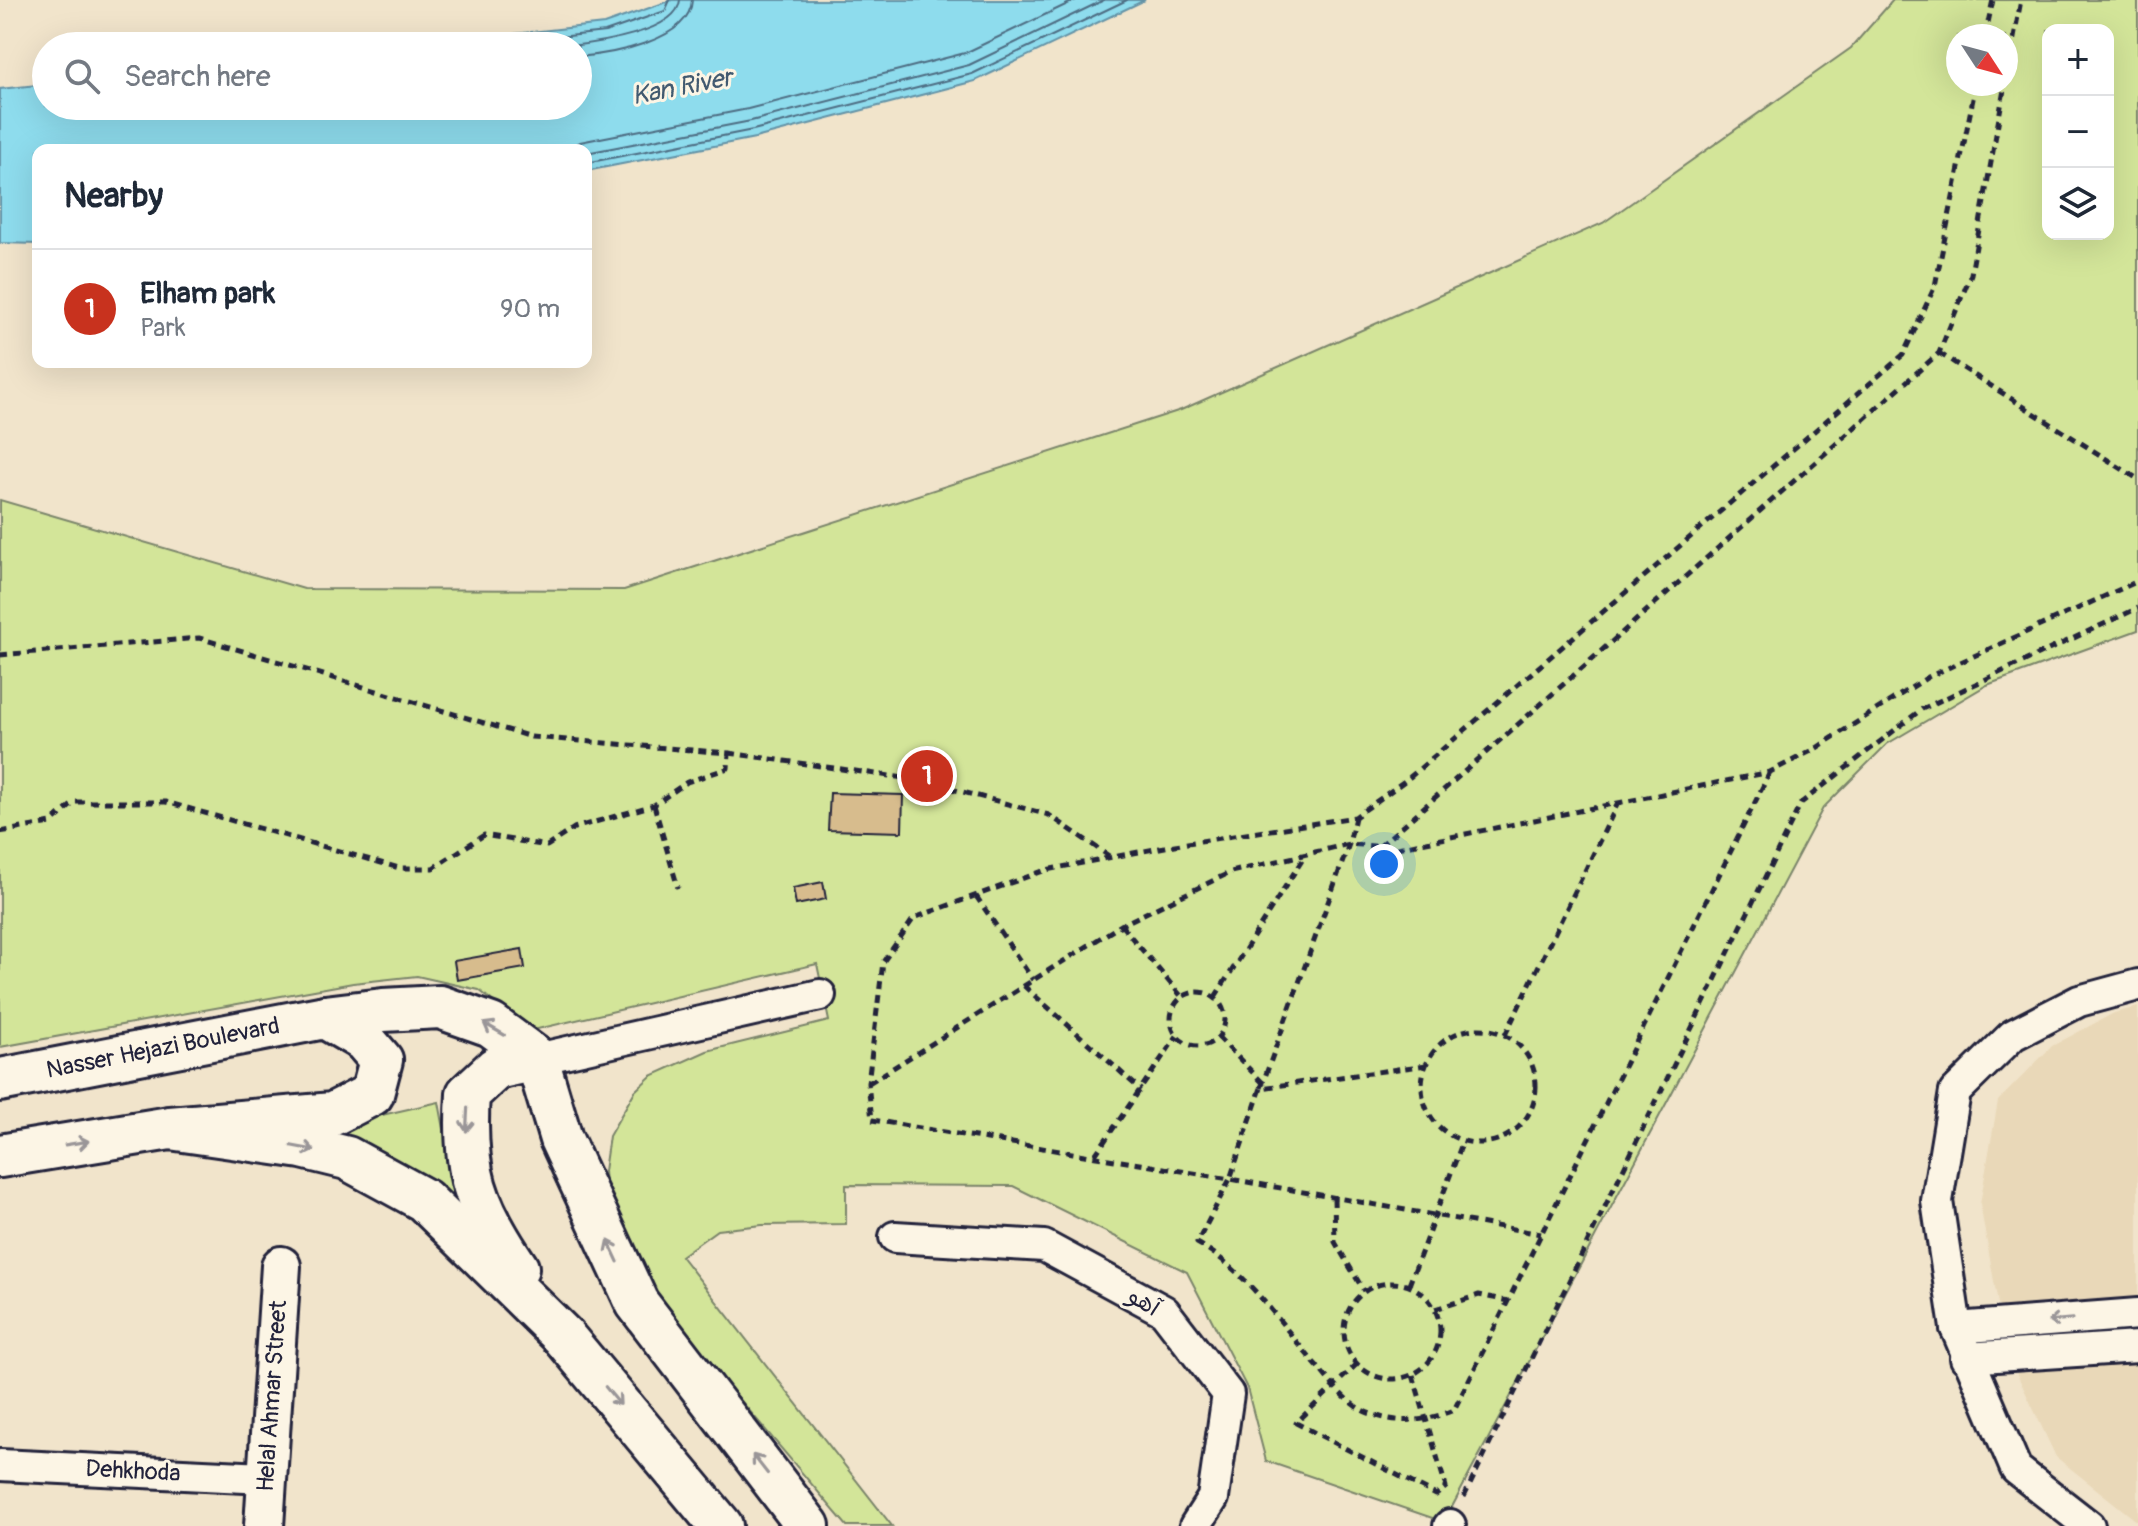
<!DOCTYPE html>
<meta charset="utf-8">
<style>
body{margin:0;font-family:Pangolin,"Playpen Sans Arabic",sans-serif;background:#f6f6f7;color:#1f2937}
.controls{position:absolute;right:24px;top:24px;display:grid;overflow:hidden;border-radius:16px;box-shadow:0 8px 32px #0002}
.controls button{width:72px;height:72px;display:grid;place-items:center;padding:0;border:0;border-bottom:2px solid #e0e1e3;background:#fff;color:#1f2937;font:40px sans-serif}
.compass{position:absolute;left:1946px;top:24px;width:72px;height:72px;border-radius:50%;background:#fff;box-shadow:0 8px 32px #0002;rotate:126deg}
.you{position:absolute;left:1384px;top:864px;width:28px;height:28px;margin:-20px;border:6px solid #fff;border-radius:50%;background:#1a73e8;box-shadow:0 0 0 12px #1a73e833}
.badge{display:grid;place-items:center;width:52px;height:52px;border-radius:50%;background:#c8321e;color:#fff;font-size:26px;font-weight:700}
.pin{position:absolute;translate:-50% -50%;border:4px solid #fff;box-shadow:0 2px 8px #0006}
.list{margin:0;padding:0;list-style:none}
h2{display:flex;justify-content:space-between;align-items:center;height:104px;margin:0;padding:0 32px;font-size:34px}
h2 small{font-size:26px;font-weight:400;color:#747a83}
.list li{display:grid;grid-template-columns:52px 1fr auto;gap:24px;align-items:center;box-sizing:border-box;height:120px;padding:0 32px;border-top:2px solid #e0e1e3}
.list b{display:block;font-size:30px;white-space:nowrap}
.list p{margin:0;font-size:26px;white-space:nowrap;color:#747a83}
.list em{font-size:26px;font-style:normal;color:#747a83}
.icon{flex:none;width:44px;height:44px;fill:none;stroke:currentColor;stroke-width:2;stroke-linecap:round;stroke-linejoin:round}
.map{position:relative;flex:none;width:2138px;height:1526px;overflow:hidden}
.search{position:absolute;background:#fff;box-shadow:0 8px 32px #0002;left:32px;top:32px;width:560px;height:88px;display:flex;align-items:center;gap:20px;box-sizing:border-box;padding:0 28px;border-radius:44px;color:#747a83;font-size:30px}
.panel{position:absolute;background:#fff;box-shadow:0 8px 32px #0002;left:32px;top:144px;width:560px;height:224px;border-radius:16px}
.map>svg:first-child{display:block}
.built{fill:#e9d8b8}
.green{fill:#d3e599;stroke:#7a846a;stroke-width:2;fill-rule:evenodd}
.water{fill:#8edced;stroke:#6392a6;stroke-width:2}
.lines{fill:none;stroke-linecap:round;stroke-linejoin:round}
.shore{stroke:#4d6c82;stroke-width:2}
.building{fill:#d7bc8d;stroke:#22223b;stroke-width:2}
.minor-casing{stroke:#22223b;stroke-width:36}
.tertiary-casing{stroke:#22223b;stroke-width:44}
.secondary-casing{stroke:#22223b;stroke-width:48}
.path{stroke:#22223b;stroke-width:5;stroke-dasharray:8 6;stroke-linecap:butt}
.minor{stroke:#fcf5e5;stroke-width:30}
.tertiary{stroke:#fcf5e5;stroke-width:38}
.secondary{stroke:#fcf5e5;stroke-width:42}
.oneway{stroke:#9a9698}
.labels{text-anchor:middle;dominant-baseline:central;stroke-width:6;stroke-linejoin:round;paint-order:stroke}
.street-label{font-size:24px;fill:#22223b;stroke:#fcf5e5}
.water-label{font-size:26px;font-style:italic;fill:#425a70;stroke:#fcf5e5}
</style>
<div class="map">
<svg width="2138" height="1526" viewBox="0 0 2138 1526">
<rect width="100%" height="100%" fill="#f1e4cb"/>
<filter id="ink" filterUnits="userSpaceOnUse"><feTurbulence type="fractalNoise" baseFrequency=".0125" numOctaves="2"/><feDisplacementMap in="SourceGraphic" scale="16" xChannelSelector="R" yChannelSelector="G"/><feConvolveMatrix kernelMatrix="1 2 1 2 8 2 1 2 1" color-interpolation-filters="sRGB"/></filter>
<g filter="url(#ink)">
<polygon class="built" points="2138,1007 2138,1522 2056,1457 2007,1353 1980,1204 1998,1101 2052,1046 2114,1013"/>
<g class="green">
<path d="M 1893,0 L 2138,0 L 2138,630 L 1987,685 L 1887,744 L 1823,808 L 1444,1522 L 1266,1461 L 1247,1388 L 1187,1272 L 1013,1186 L 846,1185 L 846,1224 L 762,1225 L 717,1230 L 681,1256 L 892,1526 L 847,1526 L 642,1284 L 606,1198 L 604,1171 L 609,1136 L 635,1091 L 651,1076 L 707,1051 L 829,1021 L 817,964 L 529,1031 L 479,990 L 417,976 L 353,983 L 0,1047 L 0,500 L 304,589 L 624,590 L 1181,410 L 1603,223 L 1851,48 ZM 2048,30 L 2108,30 L 2108,234 L 2048,234 ZM 1958,36 L 2006,36 L 2006,84 L 1958,84 Z"/>
<polygon points="439,1102 458,1205 413,1169 340,1138 338,1125"/>
</g>
<polygon class="water" points="672,0 1145,0 975,81 755,138 586,171 586,150 38,150 38,244 0,243 0,89 46,84 46,106 578,106 578,46 402,46 604,24"/>
<g class="lines">
<g class="shore">
<polyline points="477,46 605,32 665,11 670,0"/>
<path d="M 570,46 C 596,43 678,32 680,0"/>
<path d="M 578,57 C 611,54 690,41 692,0"/>
<polyline points="566,150 580,142 748,109 965,53 1076,0"/>
<polyline points="586,153 751,121 969,65 1104,0"/>
<polyline points="586,163 753,130 972,74 1127,0"/>
</g>
</g>
<g class="building">
<polygon points="830,793 903,795 902,832 828,830"/>
<polygon points="823,882 826,899 796,905 793,888"/>
<polygon points="522,949 525,968 457,980 454,961"/>
</g>
<g class="lines">
<g class="minor-casing">
<g id="minor">
<polyline points="537,1059 820,995"/>
<polyline points="895,1237 1044,1246 1164,1311 1228,1394 1213,1498 1195,1526"/>
<polyline points="1956,1328 2138,1314"/>
<polyline points="1966,1358 2138,1347"/>
<polyline points="0,1465 267,1478"/>
<polyline points="1449,1526 1450,1525"/>
<polyline points="2089,1526 2016,1469 1956,1328 1937,1201 1955,1092 2013,1035 2079,1001 2138,985"/>
</g>
</g>
<g class="tertiary-casing">
<polyline id="tertiary" points="264,1526 281,1266"/>
</g>
<g class="secondary-casing">
<g id="secondary">
<polyline points="0,1080 325,1017 383,1010 440,1007 491,1025 537,1059 561,1139 637,1303 808,1526"/>
<polyline points="170,1128 302,1147 347,1158 424,1200 563,1336 721,1526"/>
<polyline points="0,1156 170,1128 333,1114 372,1094 381,1060 364,1040 325,1017"/>
<path d="M 517,1268 C 474,1205 463,1171 468,1094 L 496,1068 L 537,1059"/>
</g>
</g>
<g class="path">
<polyline points="1985,36 1993,0"/>
<polyline points="2006,81 2021,0"/>
<polyline points="1939,353 2138,479"/>
<polyline points="0,655 199,638 531,737 729,753 728,768 687,782 654,805 574,828 547,846 484,835 433,868 399,868 166,802 75,802 51,823 0,832"/>
<polyline points="729,753 918,780 1049,815 1109,856"/>
<path d="M 1770,772 L 1454,1410 C 1426,1421 1401,1425 1371,1414 C 1349,1407 1331,1383 1317,1366 C 1279,1323 1248,1271 1197,1243 L 1230,1179 L 872,1120 L 868,1083 L 883,962 L 914,918 L 1046,870 L 1175,845 L 1355,817 L 1410,777 L 1903,355 L 1935,286 L 1976,84"/>
<polyline points="654,805 678,888"/>
<polyline points="1380,846 1939,353 1971,274 2005,84"/>
<polyline points="976,896 1033,980"/>
<polyline points="1121,925 1182,997"/>
<polyline points="1024,986 1141,1090"/>
<circle cx="1198" cy="1019" r="27"/>
<polyline points="1215,997 1306,854"/>
<circle cx="1479" cy="1086" r="57"/>
<polyline points="1505,1035 1618,803"/>
<polyline points="1218,1037 1263,1083"/>
<polyline points="1427,1065 1261,1088 1230,1179 1541,1234"/>
<polyline points="869,1083 1121,925 1231,872 1349,844 1397,848 1770,772 1815,749 1928,677 2138,581"/>
<polyline points="1261,1088 1349,844 1355,817"/>
<polyline points="1095,1155 1177,1036"/>
<polyline points="1334,1198 1335,1242 1364,1291"/>
<circle cx="1392" cy="1331" r="48"/>
<polyline points="1409,1285 1463,1141"/>
<polyline points="1435,1309 1479,1295 1508,1301"/>
<polyline points="1357,1364 1296,1423 1436,1495 1446,1487 1413,1375"/>
<polyline points="1464,1497 1801,803 1922,709 2138,608"/>
</g>
<use href="#minor" class="minor"/>
<use href="#tertiary" class="tertiary"/>
<use href="#secondary" class="secondary"/>
</g>
<defs><path id="oneway-shaft" d="M-6 0H5M1.5-3L5.5 0L1.5 3" fill="none" stroke-width="1.6" stroke-linecap="round" stroke-linejoin="round" transform="scale(2)"/></defs>
<g class="oneway">
<use href="#oneway-shaft" transform="translate(494 1029) rotate(-150)"/>
<use href="#oneway-shaft" transform="translate(467 1120) rotate(93)"/>
<use href="#oneway-shaft" transform="translate(77 1143) rotate(-9)"/>
<use href="#oneway-shaft" transform="translate(303 1148) rotate(11)"/>
<use href="#oneway-shaft" transform="translate(613 1251) rotate(-115)"/>
<use href="#oneway-shaft" transform="translate(2060 1320) rotate(175)"/>
<use href="#oneway-shaft" transform="translate(613 1396) rotate(50)"/>
<use href="#oneway-shaft" transform="translate(760 1464) rotate(-128)"/>
</g>
</g>
<g class="labels">
<g class="street-label">
<text transform="translate(163 1048) rotate(-11)">Nasser Hejazi Boulevard</text>
<text transform="translate(1144 1302) rotate(31)">آهو</text>
<text transform="translate(272 1396) rotate(-86)">Helal Ahmar Street</text>
<text transform="translate(133 1471) rotate(3)">Dehkhoda</text>
</g>
<g class="water-label">
<text transform="translate(682 87) rotate(-11)">Kan River</text>
</g>
</g>
</svg>
<div class="controls">
<button>+</button>
<button>−</button>
<button><svg class="icon" aria-label="layers" viewBox="0 0 24 24"><path d="M12 4l9 5-9 5-9-5zM3 14l9 5 9-5"/></svg></button>
</div>
<svg class="compass" viewBox="-18 -18 36 36"><path d="M0-13l5 13h-10z" fill="#e53935"/><path d="M0 13l5-13h-10z" fill="#747a83"/></svg>
<div class="you"></div>
<div class="pin badge" style="left:927px;top:776px">1</div>
<div class="search"><svg class="icon" aria-label="search" viewBox="0 0 24 24"><circle cx="10" cy="10" r="6"/><path d="M15 15l6 6"/></svg>Search here</div>
<section class="panel">
<h2>Nearby<small></small></h2>
<ul class="list">
<li><span class="badge">1</span><div><b>Elham park</b><p>Park</p></div><em>90 m</em></li>
</ul>
</section>
</div>
